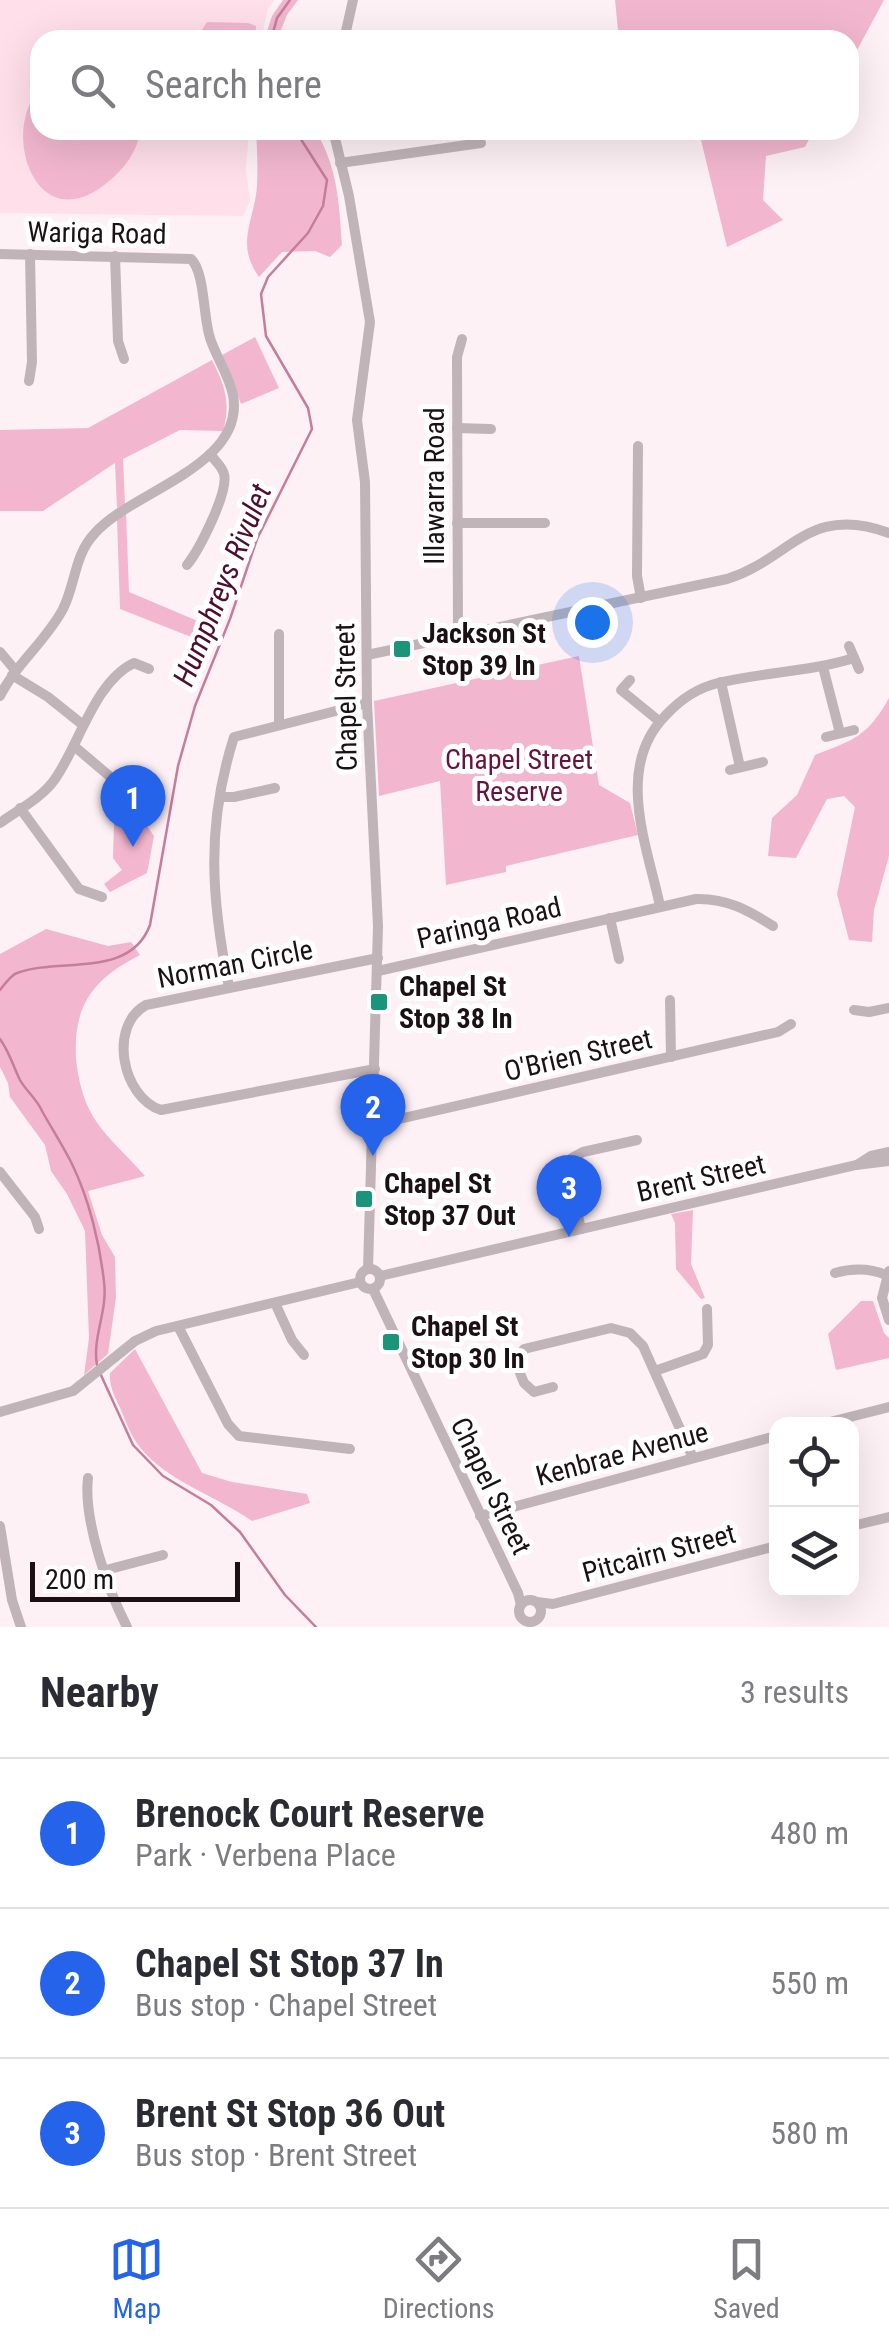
<!DOCTYPE html>
<meta charset="utf-8">
<style>
body{margin:0;font-family:"Roboto Condensed",sans-serif;background:#f7f7f7;color:#2b2b33}
.controls{position:absolute;right:30px;bottom:30px;display:grid;overflow:hidden;border-radius:20px;box-shadow:0 10px 40px #0002}
.controls button{width:90px;height:90px;display:grid;place-items:center;padding:0;border:0;border-bottom:2px solid #e1e1e2;background:#fff;color:#2b2b33;font:50px sans-serif}
.scale{position:absolute;left:30px;bottom:25px;width:210px;box-sizing:border-box;padding-left:10px;border:5px solid #1b1115;border-top:0;font-size:28px;line-height:35px;white-space:nowrap;color:#1b1115;-webkit-text-stroke:8px #fff;paint-order:stroke}
.you{position:absolute;left:592px;top:622px;width:35px;height:35px;margin:-25px;border:8px solid #fff;border-radius:50%;background:#1a73e8;box-shadow:0 0 0 15px #1a73e833}
.badge{display:grid;place-items:center;width:65px;height:65px;border-radius:50%;background:#2563eb;color:#fff;font-size:32px;font-weight:700}
.pin{position:absolute;translate:-50% -82px;filter:drop-shadow(0 2px 5px #0008)}
.pin::after{content:'';position:absolute;top:52px;width:35px;height:30px;background:inherit;clip-path:polygon(0 0,100% 0,50% 100%)}
.list{margin:0;padding:0;list-style:none}
h2{display:flex;justify-content:space-between;align-items:center;height:130px;margin:0;padding:0 40px;font-size:42px}
h2 small{font-size:32px;font-weight:400;color:#7c7c81}
.list li{display:grid;grid-template-columns:65px 1fr auto;gap:30px;align-items:center;box-sizing:border-box;height:150px;padding:0 40px;border-top:2px solid #e1e1e2}
.list b{display:block;font-size:38px;white-space:nowrap}
.list p{margin:0;font-size:32px;white-space:nowrap;color:#7c7c81}
.list em{font-size:32px;font-style:normal;color:#7c7c81}
.icon{flex:none;width:55px;height:55px;fill:none;stroke:currentColor;stroke-width:2;stroke-linecap:round;stroke-linejoin:round}
.map{position:relative;flex:none;width:889px;height:1627px;overflow:hidden}
.search{position:absolute;background:#fff;box-shadow:0 10px 40px #0002;left:30px;right:30px;top:30px;height:110px;display:flex;align-items:center;gap:25px;box-sizing:border-box;padding:0 35px;border-radius:30px;color:#7c7c81;font-size:38px}
.sheet{height:580px;background:#fff}
nav{display:flex;justify-content:space-around;align-items:center;box-sizing:border-box;height:140px;border-top:2px solid #e1e1e2;background:#fff;font-size:28px;color:#7c7c81}
nav a{display:grid;justify-items:center;gap:5px}
nav .on{color:#2563eb}
.map>svg:first-child{display:block}
.built{fill:#ffdfea}
.green{fill:#f2b7ce}
.lines{fill:none;stroke-linecap:round;stroke-linejoin:round}
.stream{stroke:#c47d9a;stroke-width:2.5}
.minor{stroke:#c1b4b9;stroke-width:10}
.poi-dot{fill:#1a947a;stroke:#fff;stroke-width:4}
.labels{text-anchor:middle;dominant-baseline:central;stroke-width:10;stroke-linejoin:round;paint-order:stroke}
.street-label{font-size:28px;fill:#1b1115;stroke:#fff}
.poi-label{font-size:28px;font-weight:bold;fill:#1b1115;stroke:#fff;text-anchor:start}
.park-label{font-size:28px;fill:#681240;stroke:#fff}
.water-label{font-size:30px;font-style:italic;fill:#4e0e2f;stroke:#fff}
</style>
<div class="map">
<svg width="889" height="1627" viewBox="0 0 889 1627">
<rect width="100%" height="100%" fill="#fef1f6"/>
<polygon class="built" points="0,0 274,0 268,9 261,40 40,40 40,130 249,130 246,169 250,201 243,216 0,213"/>
<g class="green">
<polygon points="283,0 298,0 287,15 277,40 264,40 272,16"/>
<polygon points="615,0 884,0 849,65 849,40 619,40"/>
<polygon points="207,22 248,23 256,26 255,40 211,40 198,36"/>
<path d="M 40,89 L 40,130 L 141,130 C 136,153 126,167 108,182 C 35,243 0,129 40,89 Z"/>
<path d="M 256,130 L 315,130 C 338,167 339,203 342,245 L 330,257 L 315,251 L 282,252 L 259,277 C 235,243 254,222 257,186 C 258,168 257,148 256,130 Z"/>
<polygon points="635,130 814,130 805,147 766,156 763,200 783,220 727,247 700,136 636,138"/>
<polygon points="255,337 279,388 241,404 222,355"/>
<path d="M 212,360 C 225,386 231,403 223,431 L 180,430 L 123,459 L 125,504 L 117,508 L 115,463 L 43,511 L 0,511 L 0,430 L 88,428 Z"/>
<polygon points="126,513 129,592 219,630 209,644 120,609 117,518"/>
<polygon points="579,656 599,785 630,803 638,835 506,866 506,872 446,885 440,781 379,796 374,701"/>
<path d="M 889,698 L 889,856 L 874,910 L 872,942 L 849,940 L 837,894 L 855,807 L 844,796 L 827,799 L 796,858 L 768,856 L 772,818 L 797,795 L 815,755 C 854,740 868,736 889,698 Z"/>
<polygon points="121,789 154,836 147,873 110,892 104,884 122,870 113,858 115,792"/>
<path d="M 46,929 L 108,946 L 131,942 L 140,955 C 93,979 73,1005 76,1059 C 78,1078 83,1101 94,1118 C 107,1139 129,1157 145,1176 L 88,1191 L 102,1235 L 115,1257 L 116,1297 L 108,1354 L 84,1375 L 89,1338 L 85,1231 L 67,1194 L 51,1171 L 45,1145 L 10,1097 L 8,1083 L 0,1067 L 0,954 Z"/>
<polygon points="693,1210 691,1264 705,1298 701,1299 676,1269 675,1223 671,1214"/>
<polygon points="861,1301 873,1301 884,1333 889,1338 889,1358 836,1370 828,1334"/>
<path d="M 135,1349 L 202,1473 L 232,1482 L 307,1494 L 310,1503 L 252,1521 C 215,1495 167,1482 139,1446 C 131,1436 126,1422 121,1410 C 115,1397 109,1387 110,1373 Z"/>
</g>
<g class="lines">
<g class="stream">
<polyline points="271,40 277,18 290,0"/>
<path d="M 0,990 C 4,985 11,975 17,973 C 60,957 130,979 150,925 L 178,766 L 195,706 L 230,619 L 257,539 L 312,429 L 308,408 L 266,336 L 261,294 L 268,277 L 308,233 L 323,206 L 327,180 L 295,130"/>
<path d="M 0,1039 C 10,1053 13,1066 20,1080 C 26,1091 37,1099 42,1111 C 52,1129 63,1146 72,1164 C 89,1199 100,1244 104,1282 C 108,1311 92,1337 97,1365"/>
<polyline points="100,1373 133,1445 163,1476 211,1505 240,1532 285,1595 316,1627"/>
</g>
<g class="minor">
<polyline points="344,40 353,0"/>
<polyline points="333,130 349,196 370,322 357,420 365,482 367,703 378,926 368,1269"/>
<polyline points="340,163 481,143"/>
<path d="M 0,254 L 191,259 C 205,272 203,317 210,338 C 216,357 229,375 233,395 C 246,466 132,491 95,533 C 74,555 76,583 63,609 C 46,641 16,664 0,696"/>
<polyline points="115,256 118,341 124,359"/>
<polyline points="29,381 32,362 30,254"/>
<polyline points="457,428 491,429"/>
<polyline points="638,446 637,576 641,598"/>
<polyline points="457,523 545,523"/>
<path d="M 187,565 C 199,550 229,492 224,474 C 222,466 215,461 210,454"/>
<polyline points="279,634 279,723"/>
<polyline points="458,634 457,357 462,339"/>
<polyline points="849,646 859,669"/>
<polyline points="0,652 15,670"/>
<path d="M 367,655 L 727,579 C 791,559 808,503 889,533"/>
<polyline points="823,667 840,733"/>
<polyline points="12,675 48,697 83,725"/>
<polyline points="630,680 621,690 659,721"/>
<polyline points="721,682 740,767"/>
<polyline points="826,737 854,730"/>
<polyline points="74,746 114,780"/>
<polyline points="730,770 763,762"/>
<polyline points="221,797 234,797 275,788"/>
<polyline points="20,808 79,889 102,897"/>
<path d="M 0,823 C 18,810 43,797 55,779 C 79,745 95,681 134,663 L 149,669"/>
<path d="M 660,906 C 647,845 614,767 666,715 C 680,700 697,688 718,683 C 763,672 809,672 854,658"/>
<polyline points="610,918 619,959"/>
<path d="M 378,971 L 696,899 C 726,898 748,910 773,926"/>
<path d="M 229,987 C 211,898 206,825 234,737 L 367,703"/>
<polyline points="670,1000 671,1057"/>
<polyline points="854,1010 869,1012 889,1008"/>
<path d="M 375,1069 L 161,1110 C 122,1097 108,1026 146,1005 L 378,958"/>
<polyline points="373,1125 778,1032 791,1024"/>
<polyline points="857,1165 871,1156 889,1152"/>
<polyline points="0,1172 35,1217 39,1229"/>
<polyline points="581,1229 568,1171 572,1158 583,1152 637,1140"/>
<circle cx="370" cy="1279" r="10"/>
<polyline points="889,1271 882,1298 889,1320"/>
<path d="M 835,1273 C 853,1268 869,1268 886,1275"/>
<polyline points="380,1276 856,1165 889,1161"/>
<polyline points="373,1289 518,1593 521,1605"/>
<polyline points="275,1303 292,1340 304,1355"/>
<polyline points="178,1326 228,1424 239,1436 350,1449"/>
<polyline points="655,1371 703,1354 708,1345 707,1309"/>
<polyline points="553,1387 534,1392 524,1383 516,1363 524,1349 611,1328 630,1333 643,1346 693,1458"/>
<polyline points="0,1412 73,1391 135,1341 156,1331 360,1282"/>
<polyline points="822,1424 889,1407"/>
<path d="M 88,1478 C 83,1520 108,1590 127,1627"/>
<polyline points="480,1516 776,1436"/>
<polyline points="0,1526 12,1600 21,1627"/>
<polyline points="852,1526 889,1517"/>
<polyline points="106,1570 163,1555"/>
<circle cx="530" cy="1611" r="11"/>
<polyline points="537,1602 553,1604 776,1546"/>
</g>
</g>
<g class="poi-dot">
<rect x="392" y="639" width="20" height="20" rx="5"/>
<rect x="369" y="992" width="20" height="20" rx="5"/>
<rect x="354" y="1189" width="20" height="20" rx="5"/>
<rect x="381" y="1332" width="20" height="20" rx="5"/>
</g>
<g class="labels">
<g class="street-label">
<text transform="translate(97 233) rotate(1)">Wariga Road</text>
<text transform="translate(434 486) rotate(-90)">Illawarra Road</text>
<text transform="translate(346 697) rotate(-91)">Chapel Street</text>
<text transform="translate(489 923) rotate(-13)">Paringa Road</text>
<text transform="translate(235 964) rotate(-11)">Norman Circle</text>
<text transform="translate(578 1055) rotate(-13)">O'Brien Street</text>
<text transform="translate(701 1178) rotate(-13)">Brent Street</text>
<text transform="translate(622 1454) rotate(-15)">Kenbrae Avenue</text>
<text transform="translate(491 1486) rotate(64)">Chapel Street</text>
<text transform="translate(659 1553) rotate(-15)">Pitcairn Street</text>
</g>
<g class="poi-label">
<text x="422" y="633">Jackson St<tspan x="422" dy="32">Stop 39 In</tspan></text>
<text x="399" y="986">Chapel St<tspan x="399" dy="32">Stop 38 In</tspan></text>
<text x="384" y="1183">Chapel St<tspan x="384" dy="32">Stop 37 Out</tspan></text>
<text x="411" y="1326">Chapel St<tspan x="411" dy="32">Stop 30 In</tspan></text>
</g>
<g class="park-label">
<text x="519" y="759">Chapel Street<tspan x="519" dy="32">Reserve</tspan></text>
</g>
<g class="water-label">
<text transform="translate(222 585) rotate(-68)">Humphreys Rivulet</text>
</g>
</g>
</svg>
<div class="controls">
<button><svg class="icon" aria-label="locate" viewBox="0 0 24 24"><circle cx="12" cy="12" r="6"/><path d="M12 2v4M12 18v4M2 12h4M18 12h4"/></svg></button>
<button><svg class="icon" aria-label="layers" viewBox="0 0 24 24"><path d="M12 4l9 5-9 5-9-5zM3 14l9 5 9-5"/></svg></button>
</div>
<div class="scale">200 m</div>
<div class="you"></div>
<div class="pin badge" style="left:133px;top:847px">1</div>
<div class="pin badge" style="left:373px;top:1156px">2</div>
<div class="pin badge" style="left:569px;top:1237px">3</div>
<div class="search"><svg class="icon" aria-label="search" viewBox="0 0 24 24"><circle cx="10" cy="10" r="6"/><path d="M15 15l6 6"/></svg>Search here</div>
</div>
<section class="sheet">
<h2>Nearby<small>3 results</small></h2>
<ul class="list">
<li><span class="badge">1</span><div><b>Brenock Court Reserve</b><p>Park · Verbena Place</p></div><em>480 m</em></li>
<li><span class="badge">2</span><div><b>Chapel St Stop 37 In</b><p>Bus stop · Chapel Street</p></div><em>550 m</em></li>
<li><span class="badge">3</span><div><b>Brent St Stop 36 Out</b><p>Bus stop · Brent Street</p></div><em>580 m</em></li>
</ul>
</section>
<nav>
<a class="on"><svg class="icon" aria-label="map" viewBox="0 0 24 24"><path d="M3 6l6-2 6 2 6-2v14l-6 2-6-2-6 2zM9 4v14M15 6v14"/></svg>Map</a>
<a><svg class="icon" aria-label="directions" viewBox="0 0 24 24"><path d="M12 3l9 9-9 9-9-9zM9 14v-3h6M13 9l2 2-2 2"/></svg>Directions</a>
<a><svg class="icon" aria-label="saved" viewBox="0 0 24 24"><path d="M7 4h10v16l-5-4-5 4z"/></svg>Saved</a>
</nav>
